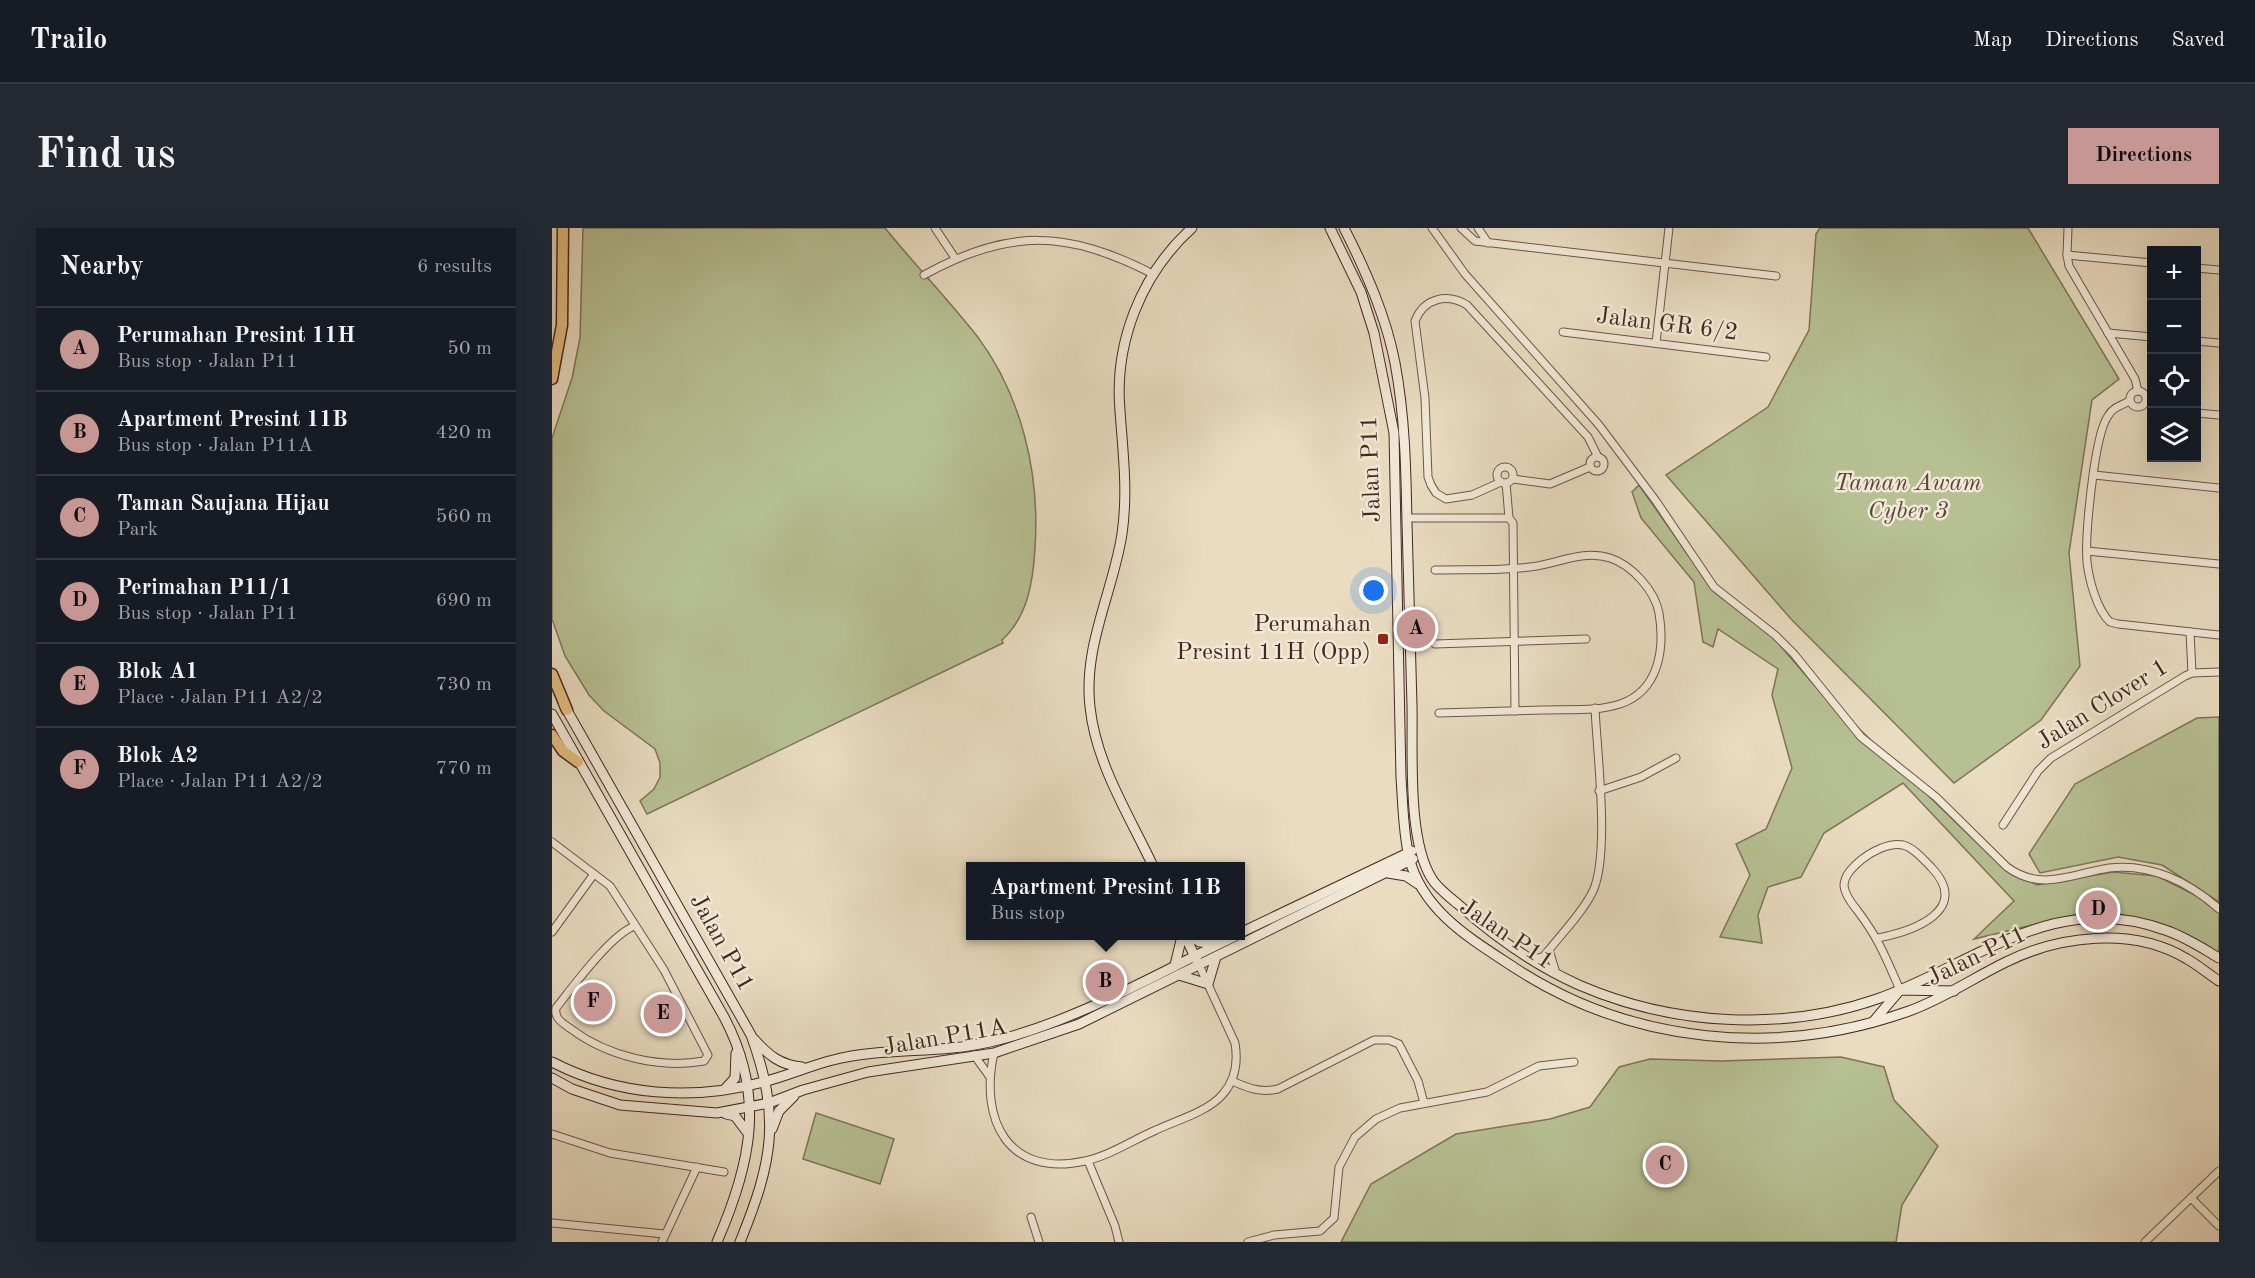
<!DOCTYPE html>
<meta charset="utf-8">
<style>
body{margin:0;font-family:"Old Standard TT",serif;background:#242831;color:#f1f3f6}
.controls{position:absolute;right:18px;top:18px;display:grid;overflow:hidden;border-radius:0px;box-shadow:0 6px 24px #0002}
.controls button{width:54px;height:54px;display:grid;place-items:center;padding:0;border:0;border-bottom:2px solid #363941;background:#171b24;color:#f1f3f6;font:30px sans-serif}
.you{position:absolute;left:822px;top:363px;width:21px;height:21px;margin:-15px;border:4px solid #fff;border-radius:50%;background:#1a73e8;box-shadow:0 0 0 9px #1a73e833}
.badge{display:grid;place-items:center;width:39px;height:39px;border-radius:50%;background:#c59692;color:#111;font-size:20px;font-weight:700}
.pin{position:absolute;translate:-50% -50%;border:3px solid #fff;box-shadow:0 2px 6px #0006}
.popup{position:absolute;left:414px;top:634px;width:279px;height:78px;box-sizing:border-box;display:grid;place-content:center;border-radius:0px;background:#171b24;filter:drop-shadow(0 2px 4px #0005);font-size:20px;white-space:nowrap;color:#9ea1a6}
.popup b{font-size:22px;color:#f1f3f6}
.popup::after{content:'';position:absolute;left:50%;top:100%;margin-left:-12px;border:12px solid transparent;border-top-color:#171b24}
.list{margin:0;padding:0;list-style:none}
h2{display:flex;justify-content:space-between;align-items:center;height:78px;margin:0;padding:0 24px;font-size:26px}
h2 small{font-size:20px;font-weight:400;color:#9ea1a6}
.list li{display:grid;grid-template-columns:39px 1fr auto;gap:18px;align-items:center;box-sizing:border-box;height:84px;padding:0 24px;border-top:2px solid #363941}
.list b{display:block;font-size:22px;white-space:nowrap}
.list p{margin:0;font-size:20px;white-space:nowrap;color:#9ea1a6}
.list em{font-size:20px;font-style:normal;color:#9ea1a6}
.icon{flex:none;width:33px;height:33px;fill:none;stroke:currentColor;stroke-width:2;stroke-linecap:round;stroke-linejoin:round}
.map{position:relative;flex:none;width:1667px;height:1014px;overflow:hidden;border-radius:0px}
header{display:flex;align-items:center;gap:36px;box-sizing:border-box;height:84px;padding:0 30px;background:#171b24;border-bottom:2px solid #363941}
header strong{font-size:28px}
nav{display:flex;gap:33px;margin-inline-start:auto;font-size:21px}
.intro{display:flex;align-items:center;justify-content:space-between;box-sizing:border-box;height:144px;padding:0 36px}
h1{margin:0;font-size:42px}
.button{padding:15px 27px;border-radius:0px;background:#c59692;color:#111;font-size:21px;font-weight:700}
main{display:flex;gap:36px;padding:0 36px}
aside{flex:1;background:#171b24;border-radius:0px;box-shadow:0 6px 24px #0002}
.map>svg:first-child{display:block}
.green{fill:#b6c093;stroke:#7e7458;stroke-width:1.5}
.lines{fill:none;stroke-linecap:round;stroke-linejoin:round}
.street-casing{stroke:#6e5547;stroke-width:9}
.secondary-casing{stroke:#45281e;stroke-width:11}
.primary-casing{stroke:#45281e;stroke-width:13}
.street{stroke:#f1e8d7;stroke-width:7}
.secondary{stroke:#f1e8d7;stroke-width:9}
.primary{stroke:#e4be80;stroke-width:10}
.poi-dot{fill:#8f2418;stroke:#f1e8d7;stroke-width:2}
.labels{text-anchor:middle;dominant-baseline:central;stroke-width:5;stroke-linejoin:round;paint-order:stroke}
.street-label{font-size:24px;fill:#45281e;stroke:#f1e8d7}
.park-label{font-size:24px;font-style:italic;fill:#5c4635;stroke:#f1e8d7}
.poi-label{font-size:24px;fill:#45281e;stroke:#f1e8d7;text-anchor:end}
</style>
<header>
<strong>Trailo</strong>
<nav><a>Map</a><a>Directions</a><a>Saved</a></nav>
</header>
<div class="intro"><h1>Find us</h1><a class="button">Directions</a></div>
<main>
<aside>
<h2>Nearby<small>6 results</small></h2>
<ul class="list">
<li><span class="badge">A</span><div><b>Perumahan Presint 11H</b><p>Bus stop · Jalan P11</p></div><em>50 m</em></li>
<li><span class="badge">B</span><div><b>Apartment Presint 11B</b><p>Bus stop · Jalan P11A</p></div><em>420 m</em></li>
<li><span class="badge">C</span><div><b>Taman Saujana Hijau</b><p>Park</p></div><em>560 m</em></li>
<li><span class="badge">D</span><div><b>Perimahan P11/1</b><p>Bus stop · Jalan P11</p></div><em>690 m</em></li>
<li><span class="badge">E</span><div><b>Blok A1</b><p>Place · Jalan P11 A2/2</p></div><em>730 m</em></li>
<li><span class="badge">F</span><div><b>Blok A2</b><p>Place · Jalan P11 A2/2</p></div><em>770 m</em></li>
</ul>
</aside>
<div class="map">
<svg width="1667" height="1014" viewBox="0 0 1667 1014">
<rect width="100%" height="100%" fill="#e9dcc1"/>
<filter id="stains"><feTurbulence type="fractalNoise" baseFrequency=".00333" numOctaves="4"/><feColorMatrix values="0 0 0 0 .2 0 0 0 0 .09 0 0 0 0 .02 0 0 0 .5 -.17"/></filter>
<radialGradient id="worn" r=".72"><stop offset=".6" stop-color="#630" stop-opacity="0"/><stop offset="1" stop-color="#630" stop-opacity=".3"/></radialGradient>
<g class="green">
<path d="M 31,0 L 333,0 C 363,37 396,71 425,108 C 470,168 488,246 483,320 C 481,354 476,388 450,412 L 451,415 L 95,586 L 88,573 L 102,561 L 108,549 L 108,535 L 103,521 L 52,483 L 37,467 L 13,428 L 0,391 L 0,210 L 20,150 L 28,110 Z"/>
<polygon points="1268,0 1476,0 1567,151 1540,172 1517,325 1528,438 1489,492 1402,555 1239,391 1114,247 1216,179 1257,102 1264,6"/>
<polygon points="1087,257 1162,364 1220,408 1263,458 1451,640 1485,657 1561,644 1605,648 1651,671 1667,685 1667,726 1621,700 1547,681 1422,711 1462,673 1351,555 1272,605 1249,649 1216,659 1206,687 1210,715 1168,709 1198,647 1184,616 1214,601 1240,540 1220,467 1226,441 1166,401 1161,419 1151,414 1142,354 1089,290 1080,264"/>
<polygon points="1667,489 1667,674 1610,637 1566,629 1488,645 1477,626 1523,556 1645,490"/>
<polygon points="1289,829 1332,839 1342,872 1386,918 1350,977 1344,1014 789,1014 819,956 904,906 998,891 1038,879 1067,839 1098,831 1169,833"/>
<polygon points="264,885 342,911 328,956 251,931"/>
</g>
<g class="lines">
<g class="street-casing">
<g id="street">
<polyline points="383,0 403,30"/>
<path d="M 880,0 L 913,46 L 1047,197 L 1104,273 L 1162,359 L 1223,407 L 1242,426 L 1309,509 L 1384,569 L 1455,639 C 1489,664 1519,646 1557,640 C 1598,635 1637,654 1667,681"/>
<polyline points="909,0 923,13 1224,48"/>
<polyline points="926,0 936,15"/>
<polyline points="1516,0 1515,27 1517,38 1583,151 1586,163"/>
<polyline points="1515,27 1600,35"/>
<polyline points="1644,40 1667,42"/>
<path d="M 372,47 C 457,0 515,2 601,46"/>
<polyline points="1011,104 1214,129"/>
<polyline points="1556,105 1600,109"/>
<polyline points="1644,113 1667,115"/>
<polyline points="1104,115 1117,0"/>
<circle cx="1586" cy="171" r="8"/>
<path d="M 1578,173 C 1570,177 1561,179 1556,188 C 1542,208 1533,308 1535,334 C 1537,352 1545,382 1558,394 L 1566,396 L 1667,407"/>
<polyline points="1644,185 1667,187"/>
<circle cx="1045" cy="236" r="7"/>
<circle cx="953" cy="247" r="8"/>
<polyline points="1542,247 1667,260"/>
<polyline points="961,251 998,256 1038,239"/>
<path d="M 949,254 L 920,267 L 894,271 L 884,265 L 879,257 L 876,249 L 873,170 L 863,93 C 872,70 895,65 915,77 L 1036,209 L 1046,229"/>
<polyline points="954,255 957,290 961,295 963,483"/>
<polyline points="855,290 957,290"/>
<polyline points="1535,323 1667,336"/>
<path d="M 883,342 C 914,341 946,343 978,339 C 1005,336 1031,321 1058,330 C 1080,337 1103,363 1107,385 C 1113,421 1107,463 1068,476 C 1044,484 1016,481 991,482 C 956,483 921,484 887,485"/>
<polyline points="1638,404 1640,445"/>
<polyline points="883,416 1034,411"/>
<polyline points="1047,563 1089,549 1124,530"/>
<polyline points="1451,597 1486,543 1499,530 1633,448 1640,445 1667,444"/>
<path d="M 0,614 L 58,658 L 112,742 L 156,827 L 152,833 C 107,841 55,828 19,801 C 11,795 2,791 4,780 C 20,760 60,705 83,698"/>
<polyline points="0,704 42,646"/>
<path d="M 1326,710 C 1362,703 1420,682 1379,639 C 1371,631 1362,620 1351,617 C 1337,614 1319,624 1309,632 C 1301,639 1292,647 1292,658 C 1293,667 1300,676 1305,682 C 1327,711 1334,730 1348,762"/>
<polyline points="997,722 1004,745"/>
<path d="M 980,731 L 991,729 L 997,722 C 1011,704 1031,684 1041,663 C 1058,626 1045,525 1043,480"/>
<path d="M 442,825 C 427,892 456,950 533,933 C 557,928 581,912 604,902 C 625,892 656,884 671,866 C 684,851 686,833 683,815 L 647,737"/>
<polyline points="422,827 438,849"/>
<path d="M 680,853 C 696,860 708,865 726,861 L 822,812 L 837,812 L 847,816 L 866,853 L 872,875"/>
<polyline points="0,906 58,925 172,944"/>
<polyline points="536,933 563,998 567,1014"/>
<polyline points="1639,970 1667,998"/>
<polyline points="479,989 487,1014"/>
<polyline points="0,995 112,1006"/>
<polyline points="110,1014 145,939"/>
<polyline points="696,1014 722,1007 768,1003 782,990 787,939 803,909 824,891 848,880 935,864 987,838 1022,834"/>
<polyline points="1593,1014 1667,943"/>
</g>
</g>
<g class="secondary-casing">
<g id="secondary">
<path d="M 778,0 L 809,64 L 822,105 L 842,205 L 849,550 C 851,576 851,603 857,629 C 870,683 919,711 963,740 C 1080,816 1225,830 1357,783 C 1391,771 1421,750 1454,734 C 1507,708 1580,698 1635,731 C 1646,737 1656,746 1667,753"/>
<path d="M 792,0 C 814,43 834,88 843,135 C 853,188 854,241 855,295 C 857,356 858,417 860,478 C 861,525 855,612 880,651 C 886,661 898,669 907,677 C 944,710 982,737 1027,757 C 1119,797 1230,804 1325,771 C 1424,736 1501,661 1613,702 C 1632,708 1650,720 1667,730"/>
<path d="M 12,477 L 199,807 C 229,890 221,933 188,1014"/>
<path d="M 0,486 L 172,789 C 214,868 199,936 165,1014"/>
<path d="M 601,638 C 577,587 544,536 538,479 C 531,418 561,364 570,306 C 576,264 571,225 568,183 C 562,115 589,46 640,0"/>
<polyline points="836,645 854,648 866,656"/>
<polyline points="688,705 860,623"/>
<polyline points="633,708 645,733"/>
<polyline points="637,708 648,714 665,716"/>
<polyline points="623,737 630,708"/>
<polyline points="627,747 656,756 664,729"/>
<polyline points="1321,794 1348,762 1402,763"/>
<path d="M 202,811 C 216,827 228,837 250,839"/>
<path d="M 0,834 C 66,868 140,873 211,854 C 235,848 257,838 281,832 C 332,819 387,826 438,814 C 524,794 605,745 684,708"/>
<polyline points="0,850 20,861 68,877 165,885 217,875 251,862 316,844 442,825 527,796 861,631"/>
<polyline points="173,861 183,850 184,825"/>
<polyline points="174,886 183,888 195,904"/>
<polyline points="220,901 227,883 242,868"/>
</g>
</g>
<g class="primary-casing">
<g id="primary">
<polyline points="0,151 10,97 11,0"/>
<polyline points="0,446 15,482"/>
<polyline points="0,507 11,523 26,534"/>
</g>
</g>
<use href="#street" class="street"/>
<use href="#secondary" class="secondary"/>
<use href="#primary" class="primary"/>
</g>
<rect class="poi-dot" x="825" y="405" width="12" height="12" rx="3"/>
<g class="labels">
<g class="street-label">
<text transform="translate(1115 97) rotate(7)">Jalan GR 6/2</text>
<text transform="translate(820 241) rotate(-92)">Jalan P11</text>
<text transform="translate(1551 477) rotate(-32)">Jalan Clover 1</text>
<text transform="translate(954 707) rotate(34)">Jalan P11</text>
<text transform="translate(169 715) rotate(61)">Jalan P11</text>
<text transform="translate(1425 729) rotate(-26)">Jalan P11</text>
<text transform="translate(393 810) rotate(-10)">Jalan P11A</text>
</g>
<g class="park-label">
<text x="1356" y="256">Taman Awam<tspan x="1356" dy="28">Cyber 3</tspan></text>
</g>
<g class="poi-label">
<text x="819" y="397">Perumahan<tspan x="819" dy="28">Presint 11H (Opp)</tspan></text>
</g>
</g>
<rect width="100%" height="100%" filter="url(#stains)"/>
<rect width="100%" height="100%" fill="url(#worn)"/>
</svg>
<div class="controls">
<button>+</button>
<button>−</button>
<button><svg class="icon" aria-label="locate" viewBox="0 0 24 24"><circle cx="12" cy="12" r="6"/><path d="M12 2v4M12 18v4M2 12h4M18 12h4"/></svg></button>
<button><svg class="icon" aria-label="layers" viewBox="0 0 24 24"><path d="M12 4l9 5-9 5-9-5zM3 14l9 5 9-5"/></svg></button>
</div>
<div class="you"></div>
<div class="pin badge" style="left:864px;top:401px">A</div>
<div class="pin badge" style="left:553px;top:754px">B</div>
<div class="popup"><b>Apartment Presint 11B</b>Bus stop</div>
<div class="pin badge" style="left:1113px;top:937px">C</div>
<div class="pin badge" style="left:1546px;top:682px">D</div>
<div class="pin badge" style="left:111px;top:786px">E</div>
<div class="pin badge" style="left:41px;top:774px">F</div>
</div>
</main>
